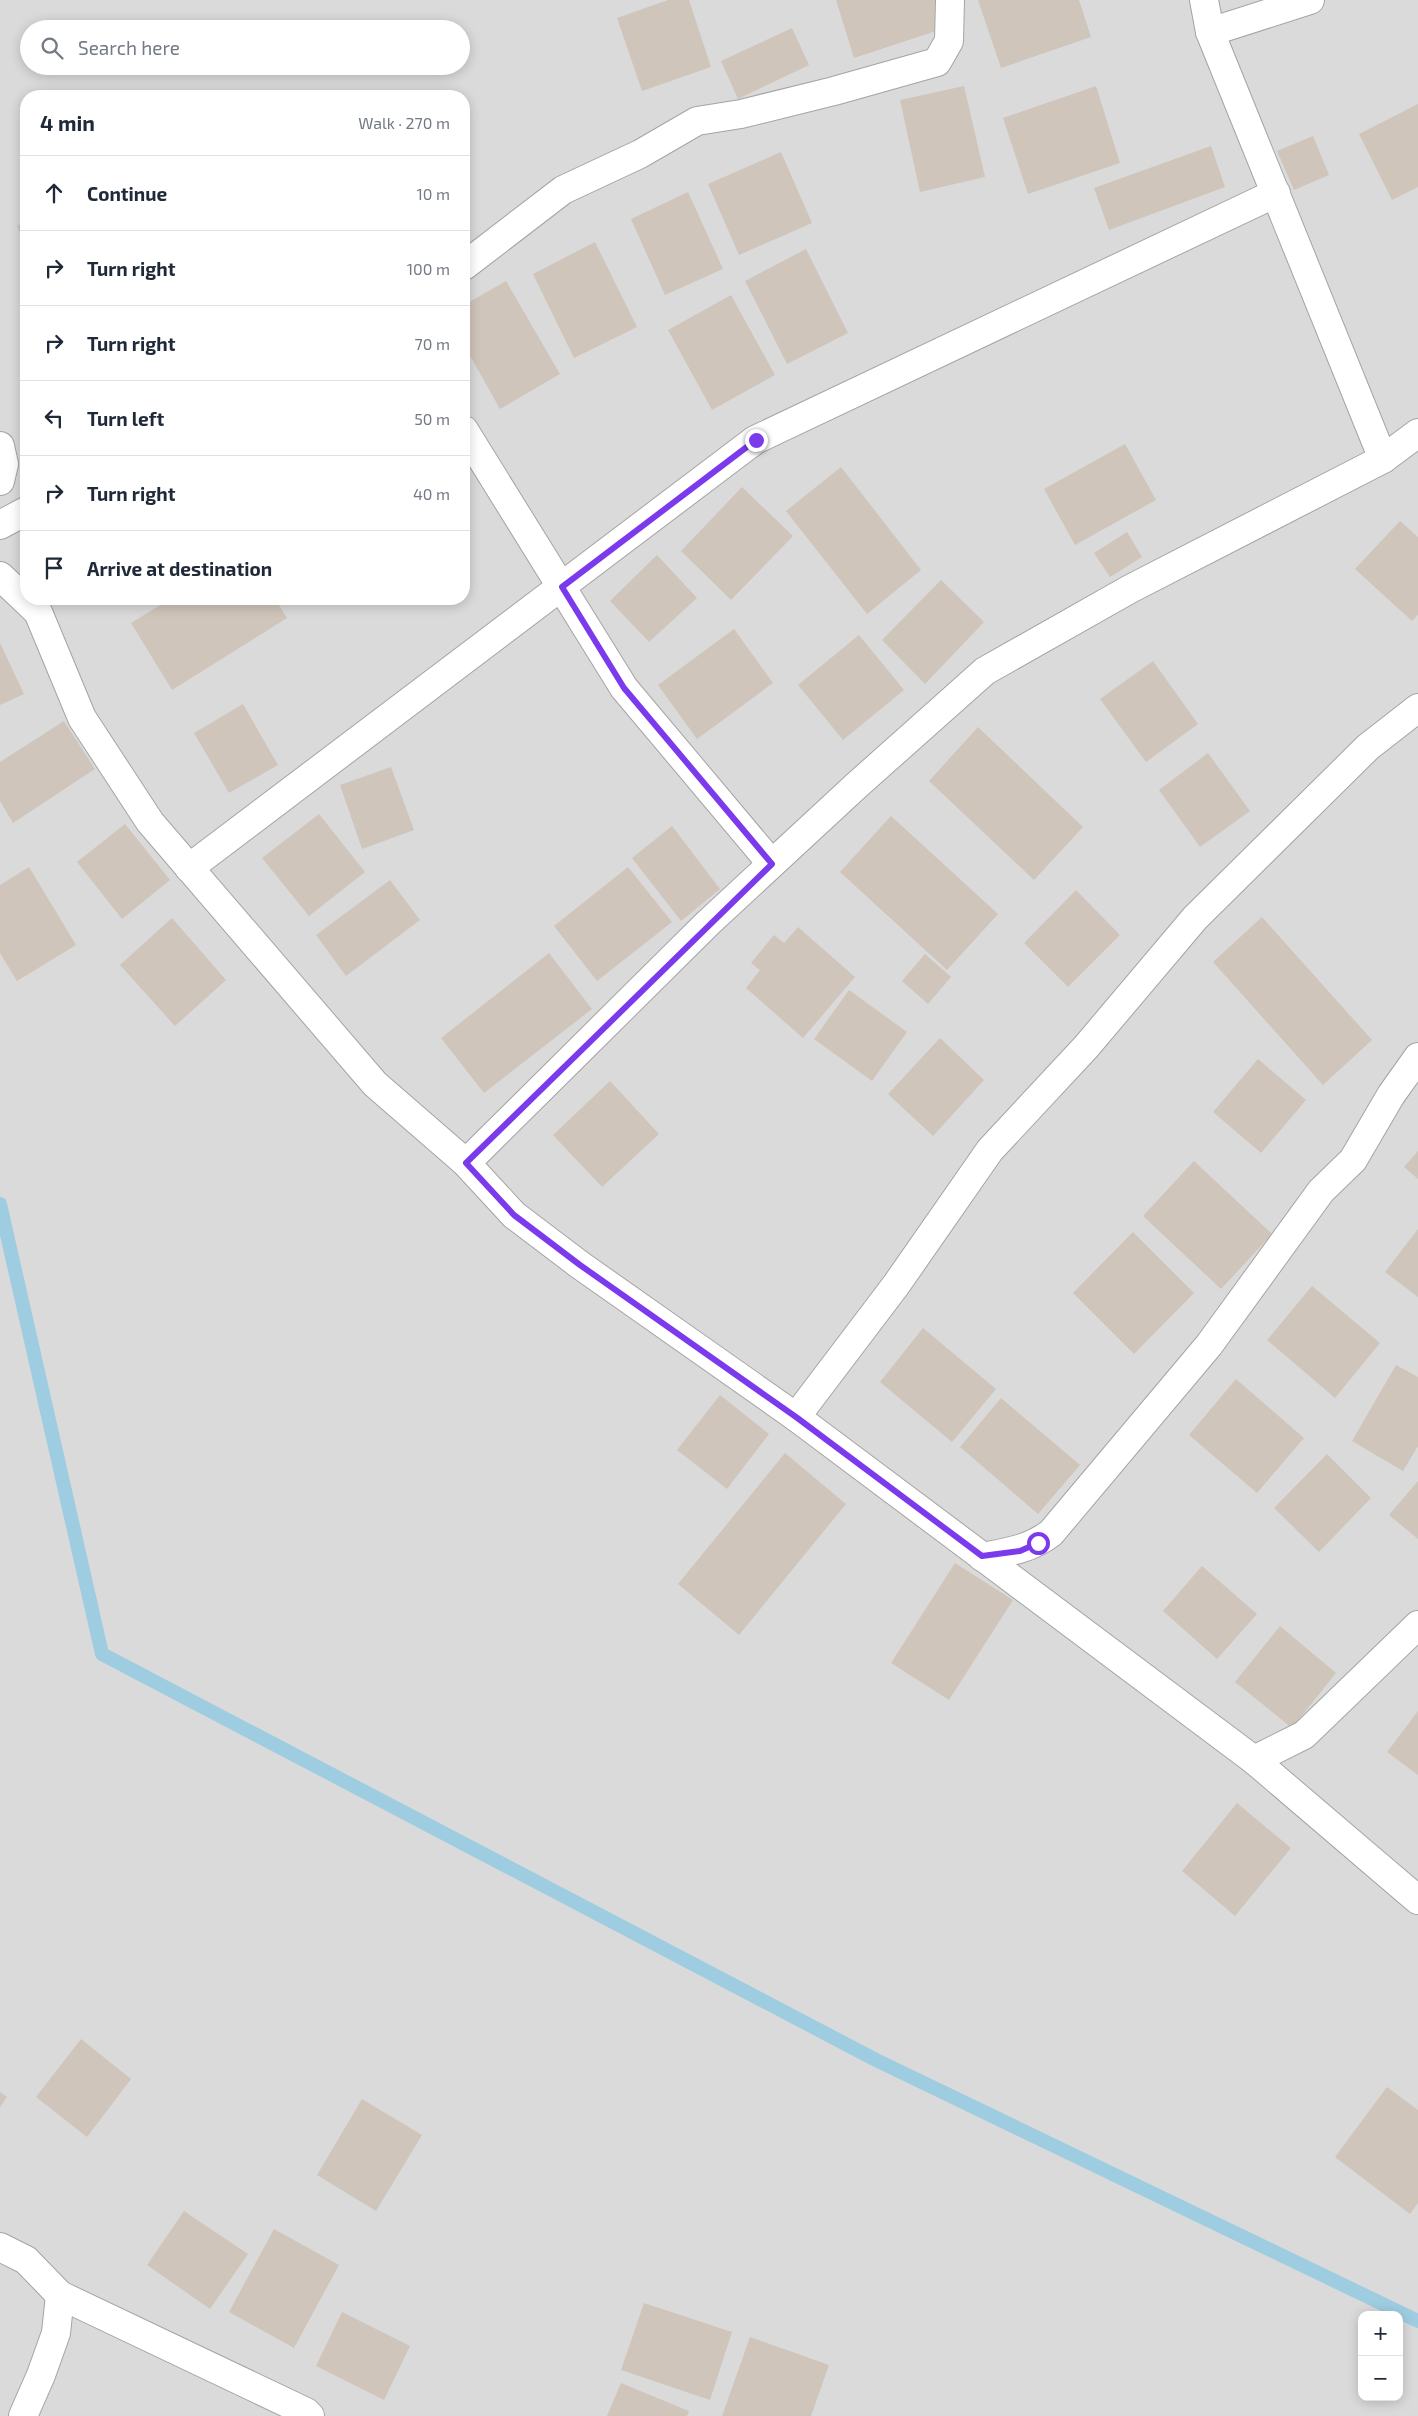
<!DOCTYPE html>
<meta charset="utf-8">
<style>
body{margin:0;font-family:"Exo 2",sans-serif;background:#f2f2f3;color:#1f2937}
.controls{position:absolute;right:15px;bottom:15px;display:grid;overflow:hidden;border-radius:10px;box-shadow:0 2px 12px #0003}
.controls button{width:45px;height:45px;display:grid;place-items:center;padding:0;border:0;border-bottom:1px solid #e0e1e3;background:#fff;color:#1f2937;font:25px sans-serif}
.stop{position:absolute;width:15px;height:15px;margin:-11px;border:4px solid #7c3aed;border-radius:50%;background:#fff}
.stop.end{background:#7c3aed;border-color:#fff;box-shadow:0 1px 5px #0008}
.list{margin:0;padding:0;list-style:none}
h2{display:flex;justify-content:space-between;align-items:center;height:65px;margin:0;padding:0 20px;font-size:21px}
h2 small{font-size:16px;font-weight:400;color:#747a83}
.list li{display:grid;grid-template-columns:32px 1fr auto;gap:15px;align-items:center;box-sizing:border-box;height:75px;padding:0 20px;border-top:1px solid #e0e1e3}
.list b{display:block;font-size:19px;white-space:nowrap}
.list em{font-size:16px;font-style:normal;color:#747a83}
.icon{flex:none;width:28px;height:28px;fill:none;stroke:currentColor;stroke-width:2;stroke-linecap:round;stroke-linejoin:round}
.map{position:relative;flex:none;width:1418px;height:2416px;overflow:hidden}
.search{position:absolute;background:#fff;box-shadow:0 2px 12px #0003;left:20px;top:20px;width:450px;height:55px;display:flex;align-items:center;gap:12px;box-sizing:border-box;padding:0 18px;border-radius:28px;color:#747a83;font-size:19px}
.panel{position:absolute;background:#fff;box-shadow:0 2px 12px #0003;left:20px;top:90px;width:450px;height:515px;border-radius:20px}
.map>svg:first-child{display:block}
.residential{fill:#dbdada;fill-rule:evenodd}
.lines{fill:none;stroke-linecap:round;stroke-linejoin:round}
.stream{stroke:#9ecde1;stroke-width:14}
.building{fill:#cfc5ba}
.street-casing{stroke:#a4a4a4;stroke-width:30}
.street{stroke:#fff;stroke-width:28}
.route{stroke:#7c3aed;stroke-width:6}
</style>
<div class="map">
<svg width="1418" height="2416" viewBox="0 0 1418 2416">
<rect width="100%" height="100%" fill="#efebe1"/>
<path class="residential" d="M 0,0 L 1418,0 L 1418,2416 L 0,2416 ZM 29,29 L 461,29 L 461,66 L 29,66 ZM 26,96 L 464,96 L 464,599 L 26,599 ZM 1362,2315 L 1399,2315 L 1399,2397 L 1362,2397 Z"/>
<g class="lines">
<polyline class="stream" points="0,1204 102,1654 876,2060 1418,2321"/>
</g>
<g class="building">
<polygon points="668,0 689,0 711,67 642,91 617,18"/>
<polygon points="836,0 936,0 945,28 854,58"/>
<polygon points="978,0 1079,0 1091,37 1001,68"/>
<polygon points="792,28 809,65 738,99 721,61"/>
<polygon points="964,86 985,177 920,192 900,100"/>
<polygon points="1096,86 1120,163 1028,194 1003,118"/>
<polygon points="1418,104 1418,187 1392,200 1359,134"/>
<polygon points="1313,136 1329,175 1294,190 1277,151"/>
<polygon points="1211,146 1225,187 1109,230 1094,188"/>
<polygon points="781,152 812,223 739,255 708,184"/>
<polygon points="688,192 723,269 665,295 631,219"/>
<polygon points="26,221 26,246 17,226"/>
<polygon points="595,242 637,327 574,358 533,274"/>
<polygon points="806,249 848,333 787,364 745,281"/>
<polygon points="506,281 560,374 500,409 464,345 464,305"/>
<polygon points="731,295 775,375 712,410 668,330"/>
<polygon points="1125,444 1156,500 1075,545 1044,489"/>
<polygon points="841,467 921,570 867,614 786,511"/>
<polygon points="742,487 793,536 731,600 681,551"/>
<polygon points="1400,521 1418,537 1418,615 1412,621 1355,569"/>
<polygon points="1127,532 1142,557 1110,577 1094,553"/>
<polygon points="657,555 697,598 649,642 610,601"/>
<polygon points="941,580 984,622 925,684 882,640"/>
<polygon points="112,599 125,599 115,604"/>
<polygon points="170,599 275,599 287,618 172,690 131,623"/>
<polygon points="734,629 773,683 697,739 658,685"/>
<polygon points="859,635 904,690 843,740 798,685"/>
<polygon points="0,643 24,694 0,705"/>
<polygon points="1153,661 1198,724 1146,762 1100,699"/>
<polygon points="243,704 278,765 229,793 194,733"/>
<polygon points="64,721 95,769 13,823 0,801 0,762"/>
<polygon points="978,727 1083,827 1034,880 929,781"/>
<polygon points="1208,753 1250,811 1200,847 1159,790"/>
<polygon points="391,767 414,830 362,849 340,785"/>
<polygon points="319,814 365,872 309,916 262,858"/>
<polygon points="891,816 998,914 947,970 840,872"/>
<polygon points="125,824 170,880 122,919 77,862"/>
<polygon points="672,826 720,889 681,921 632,858"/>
<polygon points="29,867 76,945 17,981 0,953 0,885"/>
<polygon points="628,867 672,922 597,981 554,926"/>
<polygon points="390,880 420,920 346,976 316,935"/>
<polygon points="1076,890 1120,935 1068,987 1024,943"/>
<polygon points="1262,917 1372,1040 1323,1085 1213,962"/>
<polygon points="172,918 226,980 175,1026 120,965"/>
<polygon points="798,927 855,977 803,1038 746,988 760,970 751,963 774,935 784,943"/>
<polygon points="549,953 592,1009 484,1093 441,1038"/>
<polygon points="925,954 951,977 928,1004 902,981"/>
<polygon points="849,990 907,1032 872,1081 814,1039"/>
<polygon points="940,1038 984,1080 933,1136 888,1094"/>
<polygon points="1258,1059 1306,1100 1261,1153 1213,1112"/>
<polygon points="610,1081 659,1134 602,1187 553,1135"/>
<polygon points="1418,1151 1418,1179 1404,1167"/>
<polygon points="1194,1161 1272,1234 1221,1289 1143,1216"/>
<polygon points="1418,1229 1418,1297 1385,1272"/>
<polygon points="1133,1232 1194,1293 1134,1354 1073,1293"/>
<polygon points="1312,1286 1380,1343 1335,1398 1267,1340"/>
<polygon points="923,1328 996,1389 952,1442 880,1382"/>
<polygon points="1396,1365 1418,1377 1418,1446 1403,1471 1352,1441"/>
<polygon points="1236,1379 1304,1438 1257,1493 1189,1435"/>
<polygon points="720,1395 769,1434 727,1489 677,1450"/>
<polygon points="1001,1398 1080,1465 1038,1514 960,1447"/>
<polygon points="785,1453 846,1504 739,1635 678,1584"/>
<polygon points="1327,1454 1371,1498 1319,1552 1274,1508"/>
<polygon points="1418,1481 1418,1539 1389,1515"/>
<polygon points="955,1563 1013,1600 949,1700 891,1663"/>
<polygon points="1202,1566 1257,1614 1217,1659 1163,1611"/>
<polygon points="1280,1626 1336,1673 1292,1728 1235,1682"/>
<polygon points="1418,1711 1418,1775 1387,1752"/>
<polygon points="1237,1803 1291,1848 1235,1916 1182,1871"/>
<polygon points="81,2039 131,2079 87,2137 36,2097"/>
<polygon points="1387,2087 1418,2110 1418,2203 1410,2214 1335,2157"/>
<polygon points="0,2092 7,2097 0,2107"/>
<polygon points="362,2099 422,2135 376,2211 317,2175"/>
<polygon points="184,2211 248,2254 210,2309 147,2265"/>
<polygon points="274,2229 339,2265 294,2348 229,2312"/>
<polygon points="644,2303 732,2332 710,2400 621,2370"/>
<polygon points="342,2312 410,2346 384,2400 316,2366"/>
<polygon points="750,2337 829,2365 811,2416 722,2416"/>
<polygon points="621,2383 689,2411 687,2416 607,2416"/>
</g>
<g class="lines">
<g class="street-casing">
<g id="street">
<polyline points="1204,0 1210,32 1383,459"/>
<polyline points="1210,32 1310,0"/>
<polyline points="464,266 563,190 640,154 697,121 741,114 834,91 937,62 949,41 950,0"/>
<polyline points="464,430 624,688 771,863"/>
<polyline points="0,446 4,464 0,481"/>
<polyline points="0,525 26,511"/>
<polyline points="0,576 38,612 82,718 150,822 375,1084 466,1163 514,1215 580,1265 796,1417 1254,1760 1418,1900"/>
<polyline points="189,868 755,440 1276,193"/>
<polyline points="466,1163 708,923 857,785 985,671 1130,589 1383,459 1418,433"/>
<polyline points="796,1417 896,1285 990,1150 1086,1047 1195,918 1368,747 1418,708"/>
<path d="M 982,1557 C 1009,1552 1030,1549 1051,1533 L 1209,1345 L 1321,1191 L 1353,1160 L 1391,1095 L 1418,1057"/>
<polyline points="1254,1760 1304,1735 1418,1625"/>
<polyline points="0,2247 26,2260 60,2295 306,2412 310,2416"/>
<polyline points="23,2416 41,2375 56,2333 60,2295"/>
</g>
</g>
<use href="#street" class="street"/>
</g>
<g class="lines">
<polyline class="route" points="756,440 562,587 624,688 772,864 466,1163 514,1215 580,1265 796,1417 982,1556 1020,1551 1038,1543"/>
</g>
</svg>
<div class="controls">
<button>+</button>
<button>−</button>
</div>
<div class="stop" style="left:1038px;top:1543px"></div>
<div class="stop end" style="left:756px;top:440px"></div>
<div class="search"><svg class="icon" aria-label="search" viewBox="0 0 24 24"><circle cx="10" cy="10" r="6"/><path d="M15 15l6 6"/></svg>Search here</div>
<section class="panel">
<h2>4 min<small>Walk · 270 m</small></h2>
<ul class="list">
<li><svg class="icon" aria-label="ahead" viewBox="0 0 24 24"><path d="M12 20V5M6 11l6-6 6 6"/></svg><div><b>Continue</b></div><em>10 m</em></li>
<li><svg class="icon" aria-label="right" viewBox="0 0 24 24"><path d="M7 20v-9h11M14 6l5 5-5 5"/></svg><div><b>Turn right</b></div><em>100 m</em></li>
<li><svg class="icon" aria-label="right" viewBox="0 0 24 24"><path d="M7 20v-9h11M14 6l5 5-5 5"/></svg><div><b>Turn right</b></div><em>70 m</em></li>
<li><svg class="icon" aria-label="left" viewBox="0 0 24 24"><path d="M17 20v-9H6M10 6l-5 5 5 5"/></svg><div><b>Turn left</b></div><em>50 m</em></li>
<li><svg class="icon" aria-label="right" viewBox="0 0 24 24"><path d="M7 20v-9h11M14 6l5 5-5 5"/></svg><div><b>Turn right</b></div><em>40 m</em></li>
<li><svg class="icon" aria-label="arrive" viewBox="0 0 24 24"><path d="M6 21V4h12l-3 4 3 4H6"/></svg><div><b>Arrive at destination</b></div></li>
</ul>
</section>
</div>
